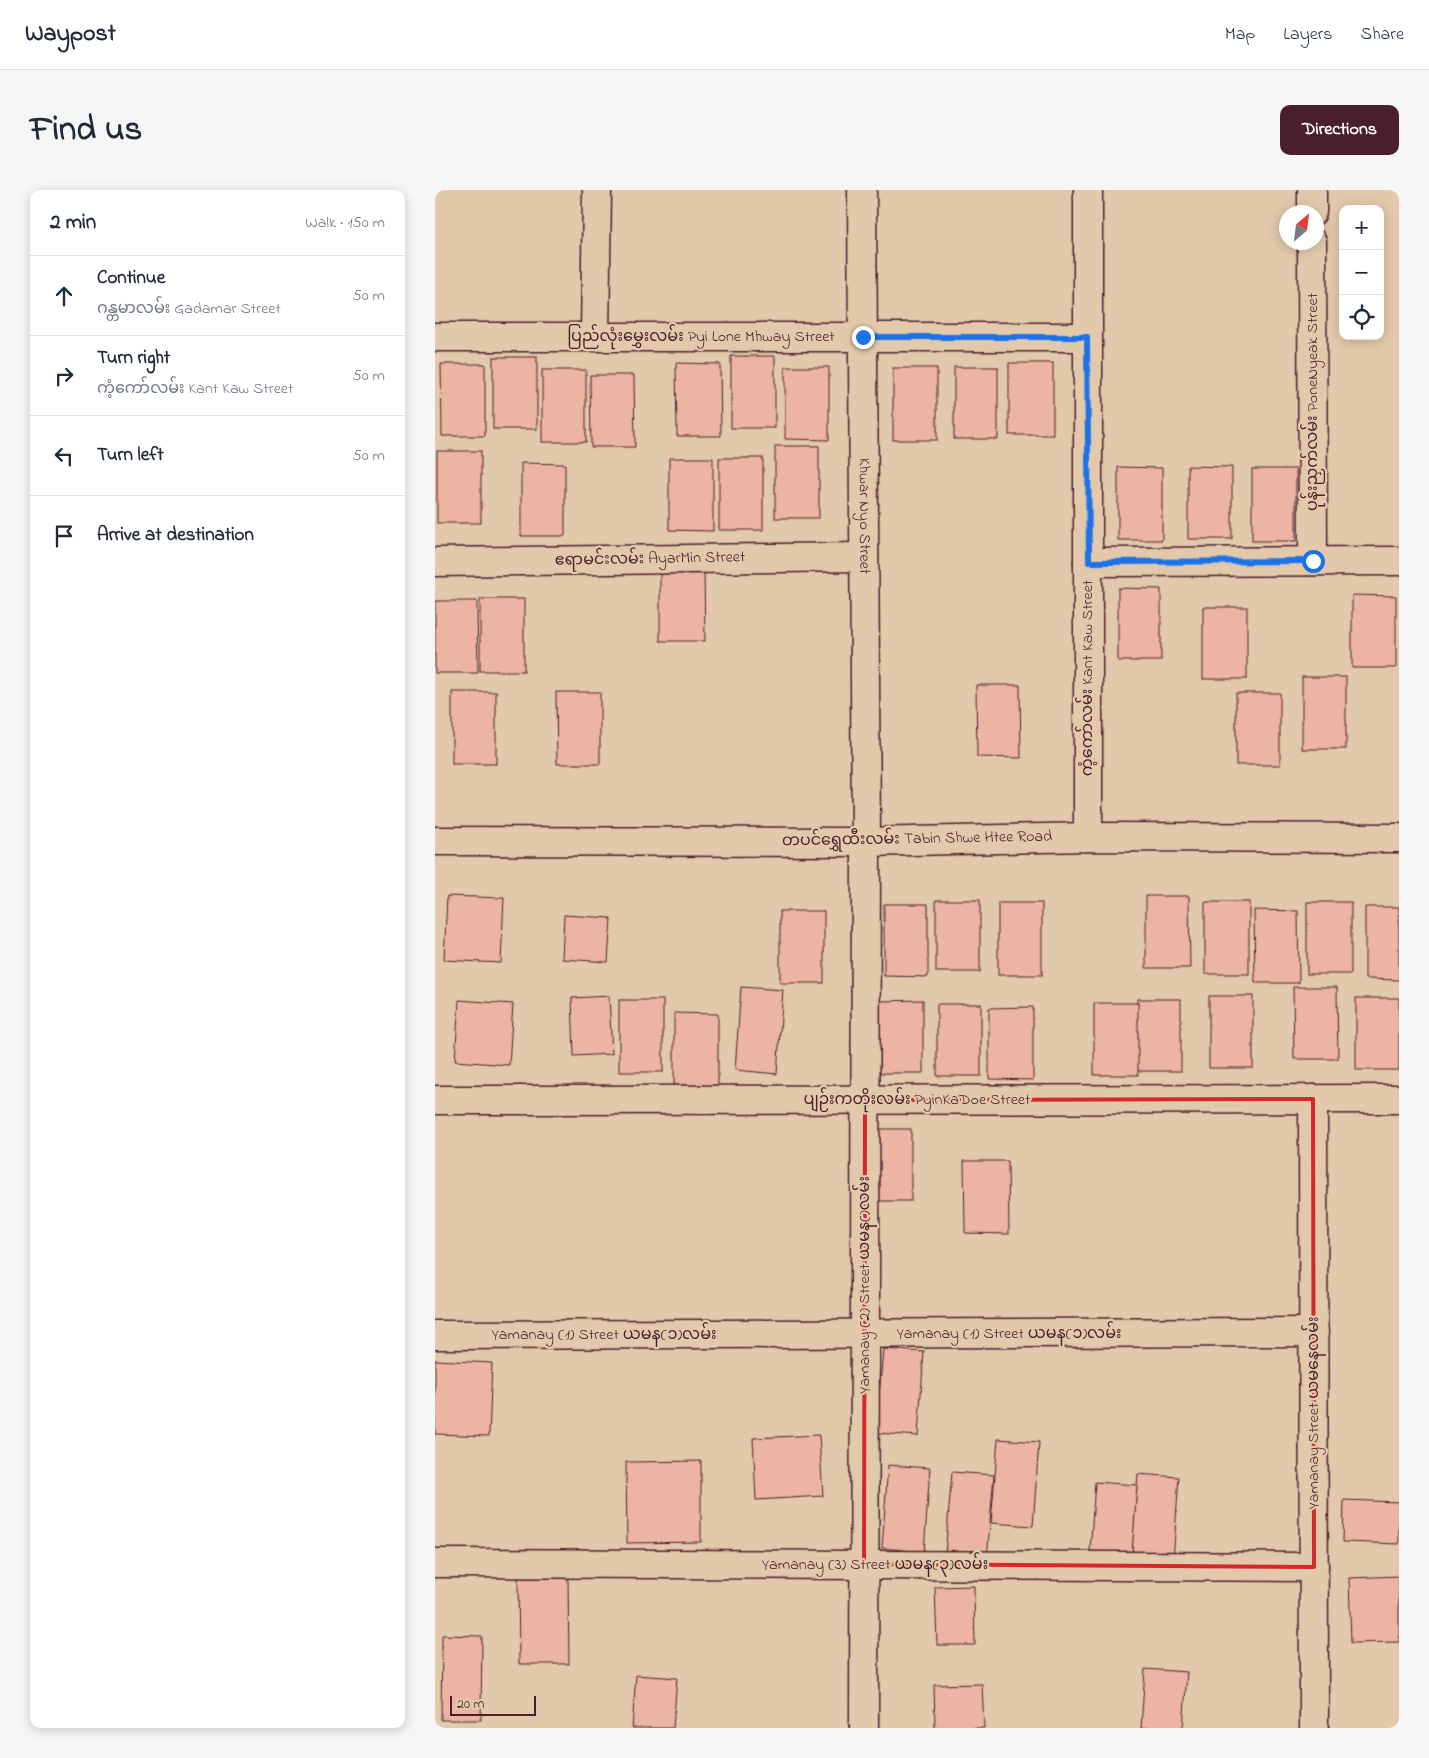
<!DOCTYPE html>
<meta charset="utf-8">
<style>
body{margin:0;font-family:"Indie Flower","Noto Sans Myanmar",sans-serif;background:#f6f6f7;color:#1f2937}
.controls{position:absolute;right:15px;top:15px;display:grid;overflow:hidden;border-radius:10px;box-shadow:0 2px 12px #0003}
.controls button{width:45px;height:45px;display:grid;place-items:center;padding:0;border:0;border-bottom:1px solid #e0e1e3;background:#fff;color:#1f2937;font:25px sans-serif}
.compass{position:absolute;left:844px;top:15px;width:45px;height:45px;border-radius:50%;background:#fff;box-shadow:0 2px 12px #0003;rotate:28deg}
.scale{position:absolute;left:15px;bottom:12px;width:86px;box-sizing:border-box;padding-left:5px;border:2px solid #4a1f2b;border-top:0;font-size:14px;line-height:18px;white-space:nowrap;color:#4a1f2b;-webkit-text-stroke:4px #e3c9ab;paint-order:stroke}
.stop{position:absolute;width:15px;height:15px;margin:-11px;border:4px solid #1a73e8;border-radius:50%;background:#fff}
.stop.end{background:#1a73e8;border-color:#fff;box-shadow:0 1px 5px #0008}
.list{margin:0;padding:0;list-style:none}
h2{display:flex;justify-content:space-between;align-items:center;height:65px;margin:0;padding:0 20px;font-size:21px}
h2 small{font-size:16px;font-weight:400;color:#747a83}
.list li{display:grid;grid-template-columns:32px 1fr auto;gap:15px;align-items:center;box-sizing:border-box;height:80px;padding:0 20px;border-top:1px solid #e0e1e3}
.list b{display:block;font-size:19px;white-space:nowrap}
.list p{margin:0;font-size:16px;white-space:nowrap;color:#747a83}
.list em{font-size:16px;font-style:normal;color:#747a83}
.icon{flex:none;width:28px;height:28px;fill:none;stroke:currentColor;stroke-width:2;stroke-linecap:round;stroke-linejoin:round}
.map{position:relative;flex:none;width:964px;height:1538px;overflow:hidden;border-radius:10px}
header{display:flex;align-items:center;gap:30px;box-sizing:border-box;height:70px;padding:0 25px;background:#fff;border-bottom:1px solid #e0e1e3}
header strong{font-size:24px}
nav{display:flex;gap:28px;margin-inline-start:auto;font-size:18px}
.intro{display:flex;align-items:center;justify-content:space-between;box-sizing:border-box;height:120px;padding:0 30px}
h1{margin:0;font-size:35px}
.button{padding:12px 22px;border-radius:10px;background:#4a1f2b;color:#fff;font-size:18px;font-weight:700}
main{display:flex;gap:30px;padding:0 30px}
aside{flex:1;background:#fff;border-radius:10px;box-shadow:0 2px 12px #0003}
.map>svg:first-child{display:block}
.building{fill:#ecb4a2;stroke:#4a1f2b}
.lines{fill:none;stroke-linecap:round;stroke-linejoin:round}
.minor-casing{stroke:#4a1f2b;stroke-width:31}
.tertiary-casing{stroke:#4a1f2b;stroke-width:31}
.minor{stroke:#e3c9ab;stroke-width:28}
.tertiary{stroke:#e3c9ab;stroke-width:28}
.route{stroke:#1a73e8;stroke-width:6}
.marked{fill:none;stroke:#d62828;stroke-width:4;stroke-linejoin:round}
.labels{text-anchor:middle;dominant-baseline:central;stroke-width:4.5;stroke-linejoin:round;paint-order:stroke}
.street-label{font-size:16px;fill:#4a1f2b;stroke:#e3c9ab}
</style>
<header>
<strong>Waypost</strong>
<nav><a>Map</a><a>Layers</a><a>Share</a></nav>
</header>
<div class="intro"><h1>Find us</h1><a class="button">Directions</a></div>
<main>
<aside>
<h2>2 min<small>Walk · 150 m</small></h2>
<ul class="list">
<li><svg class="icon" aria-label="ahead" viewBox="0 0 24 24"><path d="M12 20V5M6 11l6-6 6 6"/></svg><div><b>Continue</b><p>ဂန္တမာလမ်း Gadamar Street</p></div><em>50 m</em></li>
<li><svg class="icon" aria-label="right" viewBox="0 0 24 24"><path d="M7 20v-9h11M14 6l5 5-5 5"/></svg><div><b>Turn right</b><p>ကံ့ကော်လမ်း Kant Kaw Street</p></div><em>50 m</em></li>
<li><svg class="icon" aria-label="left" viewBox="0 0 24 24"><path d="M17 20v-9H6M10 6l-5 5 5 5"/></svg><div><b>Turn left</b></div><em>50 m</em></li>
<li><svg class="icon" aria-label="arrive" viewBox="0 0 24 24"><path d="M6 21V4h12l-3 4 3 4H6"/></svg><div><b>Arrive at destination</b></div></li>
</ul>
</aside>
<div class="map">
<svg width="964" height="1538" viewBox="0 0 964 1538">
<rect width="100%" height="100%" fill="#e3c9ab"/>
<filter id="ink" filterUnits="userSpaceOnUse"><feTurbulence type="fractalNoise" baseFrequency=".02" numOctaves="2"/><feDisplacementMap in="SourceGraphic" scale="10" xChannelSelector="R" yChannelSelector="G"/><feConvolveMatrix kernelMatrix="1 2 1 2 8 2 1 2 1" color-interpolation-filters="sRGB"/></filter>
<g filter="url(#ink)">
<g class="building">
<rect x="296" y="166" width="44" height="72"/>
<rect x="58" y="167" width="44" height="72"/>
<polygon points="241,173 285,174 286,246 242,246"/>
<rect x="574" y="173" width="44" height="72"/>
<polygon points="6,174 50,174 50,246 7,246"/>
<polygon points="350,177 394,177 394,250 350,249"/>
<rect x="519" y="177" width="44" height="72"/>
<rect x="458" y="178" width="44" height="72"/>
<rect x="107" y="180" width="44" height="72"/>
<polygon points="155,185 199,185 200,257 156,257"/>
<rect x="340" y="256" width="44" height="72"/>
<rect x="2" y="261" width="44" height="72"/>
<polygon points="234,268 278,268 278,341 234,340"/>
<rect x="284" y="268" width="44" height="72"/>
<polygon points="86,273 130,274 130,346 86,346"/>
<polygon points="753,276 797,277 797,349 753,349"/>
<polygon points="683,277 727,278 727,350 683,350"/>
<rect x="817" y="279" width="44" height="72"/>
<polygon points="225,379 269,379 270,451 225,451"/>
<polygon points="683,398 726,399 726,471 683,471"/>
<polygon points="917,405 961,406 961,478 917,478"/>
<rect x="45" y="409" width="44" height="72"/>
<polygon points="0,411 42,411 43,483 0,483"/>
<rect x="768" y="417" width="44" height="72"/>
<rect x="867" y="487" width="44" height="72"/>
<polygon points="541,495 585,495 586,568 542,567"/>
<rect x="17" y="502" width="44" height="72"/>
<polygon points="121,502 165,502 165,574 122,574"/>
<rect x="801" y="503" width="44" height="72"/>
<polygon points="12,706 69,708 66,773 9,770"/>
<polygon points="711,706 754,706 755,778 711,778"/>
<rect x="501" y="710" width="44" height="72"/>
<rect x="770" y="712" width="44" height="72"/>
<rect x="872" y="712" width="44" height="72"/>
<rect x="563" y="713" width="44" height="72"/>
<polygon points="449,714 493,714 493,787 449,786"/>
<polygon points="930,717 964,717 964,790 930,789"/>
<polygon points="819,720 863,721 864,793 820,793"/>
<rect x="345" y="721" width="44" height="72"/>
<polygon points="129,725 176,728 173,772 127,769"/>
<polygon points="306,797 348,800 342,884 300,880"/>
<polygon points="858,797 902,797 903,869 859,869"/>
<polygon points="174,806 177,864 139,866 137,808"/>
<rect x="774" y="806" width="44" height="72"/>
<rect x="921" y="808" width="43" height="72"/>
<rect x="702" y="809" width="44" height="72"/>
<polygon points="24,810 78,814 74,875 20,871"/>
<rect x="184" y="810" width="44" height="72"/>
<polygon points="488,810 488,883 445,883 444,811"/>
<rect x="659" y="813" width="44" height="72"/>
<rect x="502" y="814" width="44" height="72"/>
<polygon points="598,817 598,890 554,889 554,818"/>
<polygon points="239,823 283,824 283,896 239,895"/>
<rect x="432" y="939" width="44" height="72"/>
<polygon points="529,971 573,971 574,1044 530,1043"/>
<polygon points="448,1159 489,1162 483,1246 441,1243"/>
<polygon points="0,1170 57,1173 54,1246 0,1244"/>
<polygon points="384,1245 388,1306 321,1310 318,1248"/>
<polygon points="563,1249 604,1252 598,1336 556,1333"/>
<polygon points="266,1271 266,1352 192,1353 191,1272"/>
<polygon points="453,1275 495,1278 489,1362 447,1358"/>
<polygon points="517,1282 559,1285 552,1369 510,1365"/>
<polygon points="703,1284 744,1287 738,1371 696,1368"/>
<polygon points="660,1292 702,1295 696,1378 654,1375"/>
<polygon points="909,1310 964,1312 964,1354 908,1352"/>
<polygon points="133,1385 134,1474 84,1474 83,1386"/>
<polygon points="964,1386 964,1452 916,1453 914,1388"/>
<polygon points="539,1396 540,1455 502,1455 500,1397"/>
<polygon points="7,1445 47,1446 46,1530 6,1530"/>
<polygon points="710,1479 752,1482 748,1538 706,1538"/>
<polygon points="201,1485 242,1488 238,1538 197,1538"/>
<polygon points="547,1494 549,1538 500,1538 499,1495"/>
</g>
<g class="lines">
<g class="minor-casing">
<g id="minor">
<path id="s1" d="M 427,0 L 431,652 L 429,1538"/>
<polyline points="653,0 653,647"/>
<polyline points="877,0 877,22"/>
<polyline points="877,52 878,371"/>
<polyline points="160,146 162,0"/>
<polyline points="0,147 652,147"/>
<polyline points="0,372 429,367"/>
<polyline points="653,372 964,371"/>
<polyline points="878,909 879,1538"/>
<polyline points="0,910 964,909"/>
<polyline points="0,1145 879,1142"/>
<polyline points="0,1373 879,1377"/>
</g>
</g>
<g class="tertiary-casing">
<polyline id="tertiary" points="0,651 431,652 653,647 964,648"/>
</g>
<use href="#minor" class="minor"/>
<use href="#tertiary" class="tertiary"/>
</g>
</g>
<g class="lines" filter="url(#ink)">
<polyline class="route" points="428,147 652,147 654,372 878,371"/>
</g>
<path class="marked" d="M 878,909 L 879,1377 L 429,1374 L 430,910 Z"/>
<g class="labels">
<g class="street-label">
<text x="266" y="147">ပြည်လုံးမွှေးလမ်း Pyi Lone Mhway Street</text>
<text transform="translate(878 212) rotate(-90)">ပုန်းညှက်လမ်း PoneNyeak Street</text>
<text stroke="none"><textPath href="#s1" startOffset="326">Khwar Nyo Street</textPath></text>
<text transform="translate(215 369) rotate(-1)">ဧရာမင်းလမ်း AyarMin Street</text>
<text transform="translate(653 488) rotate(-90)">ကံ့ကော်လမ်း Kant Kaw Street</text>
<text transform="translate(482 649) rotate(-1)">တပင်ရွှေထီးလမ်း Tabin Shwe Htee Road</text>
<text x="482" y="910">ပျဉ်းကတိုးလမ်း PyinKaDoe Street</text>
<text transform="translate(430 1095) rotate(-90)">Yamanay (2) Street ယမန()လမ်း</text>
<text x="574" y="1144">Yamanay (1) Street ယမန(၁)လမ်း</text>
<text x="169" y="1145">Yamanay (1) Street ယမန(၁)လမ်း</text>
<text transform="translate(879 1223) rotate(-90)">Yamanay Street ယမနေလမ်း</text>
<text x="440" y="1375">Yamanay (3) Street ယမန(၃)လမ်း</text>
</g>
</g>
</svg>
<div class="controls">
<button>+</button>
<button>−</button>
<button><svg class="icon" aria-label="locate" viewBox="0 0 24 24"><circle cx="12" cy="12" r="6"/><path d="M12 2v4M12 18v4M2 12h4M18 12h4"/></svg></button>
</div>
<svg class="compass" viewBox="-18 -18 36 36"><path d="M0-13l5 13h-10z" fill="#e53935"/><path d="M0 13l5-13h-10z" fill="#747a83"/></svg>
<div class="scale">20 m</div>
<div class="stop" style="left:878px;top:371px"></div>
<div class="stop end" style="left:428px;top:147px"></div>
</div>
</main>
